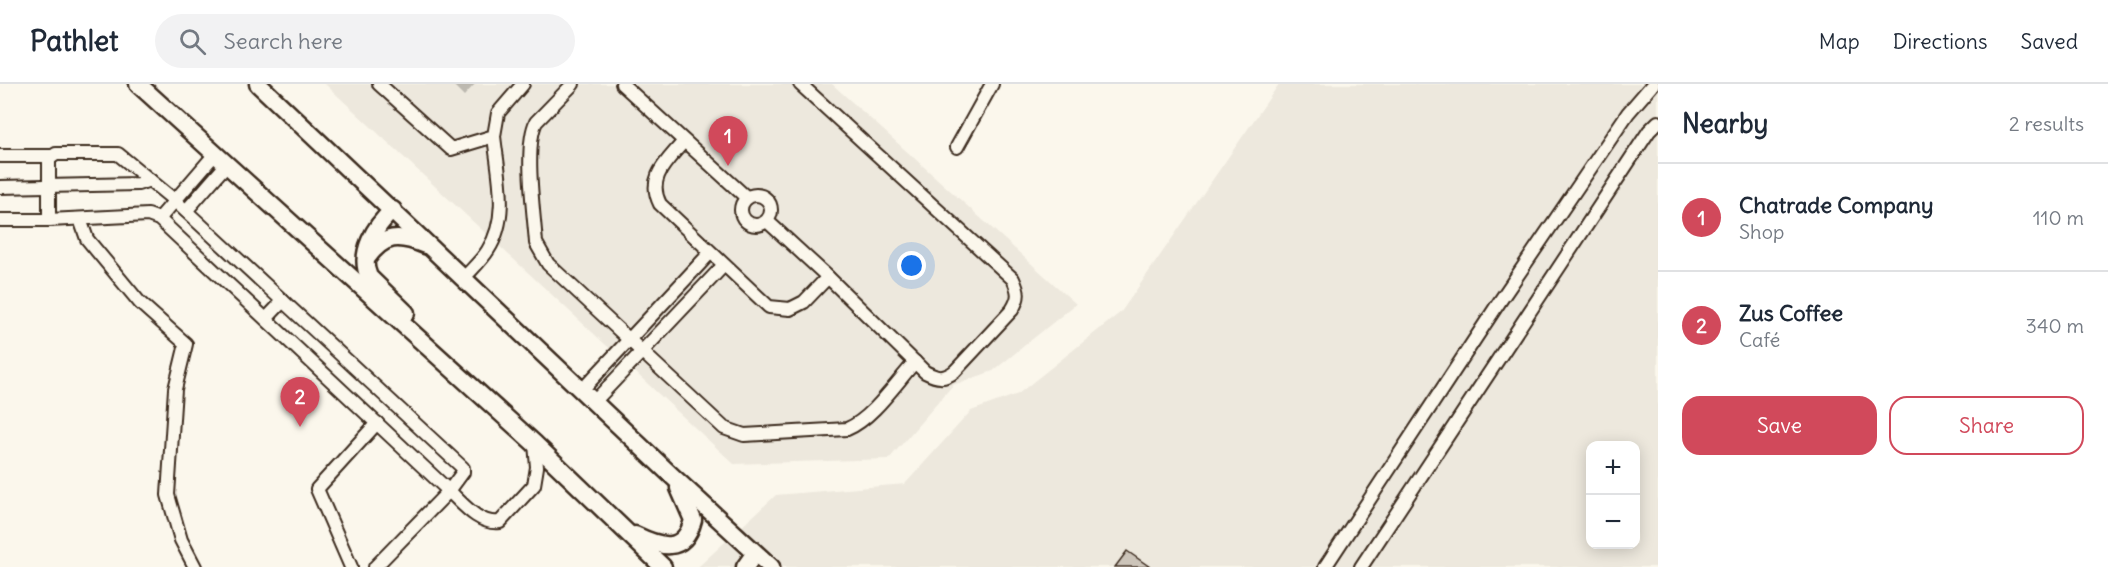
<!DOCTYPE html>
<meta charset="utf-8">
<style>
body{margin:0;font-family:Delius,sans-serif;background:#f2f2f3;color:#1f2937}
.controls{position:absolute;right:18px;bottom:18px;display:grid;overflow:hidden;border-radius:12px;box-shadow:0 3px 15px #0003}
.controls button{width:54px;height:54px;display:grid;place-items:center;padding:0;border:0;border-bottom:2px solid #e0e1e3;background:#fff;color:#1f2937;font:30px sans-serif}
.you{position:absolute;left:912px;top:182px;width:21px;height:21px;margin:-15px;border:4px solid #fff;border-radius:50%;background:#1a73e8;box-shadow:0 0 0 9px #1a73e833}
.badge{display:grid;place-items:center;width:39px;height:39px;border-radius:50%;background:#d1495b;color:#fff;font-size:20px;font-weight:700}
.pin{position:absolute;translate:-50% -50px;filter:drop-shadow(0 2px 3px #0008)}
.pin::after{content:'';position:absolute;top:32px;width:21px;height:18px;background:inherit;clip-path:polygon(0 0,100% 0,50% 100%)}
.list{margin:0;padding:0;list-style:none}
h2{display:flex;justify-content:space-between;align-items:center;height:78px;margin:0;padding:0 24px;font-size:26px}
h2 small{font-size:20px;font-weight:400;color:#747a83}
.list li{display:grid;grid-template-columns:39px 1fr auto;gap:18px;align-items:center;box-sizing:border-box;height:108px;padding:0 24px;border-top:2px solid #e0e1e3}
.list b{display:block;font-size:22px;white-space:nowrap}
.list p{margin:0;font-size:20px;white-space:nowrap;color:#747a83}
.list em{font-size:20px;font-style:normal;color:#747a83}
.actions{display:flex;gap:12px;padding:18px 24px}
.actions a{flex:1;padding:14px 0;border:2px solid #d1495b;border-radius:18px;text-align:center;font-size:21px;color:#d1495b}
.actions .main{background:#d1495b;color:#fff}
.icon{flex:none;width:33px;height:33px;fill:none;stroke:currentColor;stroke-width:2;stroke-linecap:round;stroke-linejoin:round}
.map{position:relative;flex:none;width:1658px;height:483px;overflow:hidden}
header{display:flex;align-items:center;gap:36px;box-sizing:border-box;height:84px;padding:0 30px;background:#fff;border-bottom:2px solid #e0e1e3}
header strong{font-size:28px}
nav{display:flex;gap:33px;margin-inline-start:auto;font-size:21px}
.search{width:420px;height:54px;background:#f2f2f3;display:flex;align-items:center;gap:15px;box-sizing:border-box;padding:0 21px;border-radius:33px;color:#747a83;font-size:22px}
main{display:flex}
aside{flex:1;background:#fff}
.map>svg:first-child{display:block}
.built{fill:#ede8dd;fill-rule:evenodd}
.shadow{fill:#0003}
.building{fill:#ccc4b9;stroke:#3b2a1e;stroke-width:1.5}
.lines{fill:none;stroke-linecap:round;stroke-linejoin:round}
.street-casing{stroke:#3b2a1e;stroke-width:16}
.secondary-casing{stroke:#3b2a1e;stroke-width:21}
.street{stroke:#fbf7ec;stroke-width:12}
.secondary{stroke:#fbf7ec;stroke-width:16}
</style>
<header>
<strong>Pathlet</strong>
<div class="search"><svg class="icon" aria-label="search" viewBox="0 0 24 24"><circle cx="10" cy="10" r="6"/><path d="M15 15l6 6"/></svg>Search here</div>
<nav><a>Map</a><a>Directions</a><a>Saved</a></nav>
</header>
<main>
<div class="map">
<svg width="1658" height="483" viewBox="0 0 1658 483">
<rect width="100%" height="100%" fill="#fbf7ec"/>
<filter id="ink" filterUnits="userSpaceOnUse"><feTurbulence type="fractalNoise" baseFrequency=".0167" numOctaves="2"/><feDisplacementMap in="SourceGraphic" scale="12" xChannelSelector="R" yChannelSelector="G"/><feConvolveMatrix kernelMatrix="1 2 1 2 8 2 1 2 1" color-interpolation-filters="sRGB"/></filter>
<g filter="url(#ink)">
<g class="built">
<polygon points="325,0 832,0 1076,220 993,287 953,301 889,375 734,380"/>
<path d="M 1279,0 L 1658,0 L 1658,483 L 698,483 L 776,411 L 905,400 L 971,327 L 1018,310 L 1121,228 ZM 1590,362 L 1636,362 L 1636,460 L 1590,460 Z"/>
</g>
<polygon class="shadow" points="452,0 475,0 464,12"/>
<polygon class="building" points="1127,467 1150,483 1115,483"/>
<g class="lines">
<g class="street-casing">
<g id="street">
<polyline points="379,0 451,65 494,52 498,29 523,0"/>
<path d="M 573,0 L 536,38 C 524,62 534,130 536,159 L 548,180 L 724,344 L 744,351 L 847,345 C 872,335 896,299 915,278"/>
<polyline points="622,0 747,114"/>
<path d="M 684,57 C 668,77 646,93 660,120 L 769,223 L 790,225 L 804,218 L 828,193"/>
<polyline points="957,63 992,0"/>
<polyline points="0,72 52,72"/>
<polyline points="0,103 138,100 150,96"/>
<circle cx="756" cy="126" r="15"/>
<polyline points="186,127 226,81"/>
<polyline points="80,135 87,155 140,219 186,260 175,305 168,411 181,456 195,483"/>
<polyline points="159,135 215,70"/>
<polyline points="0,136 49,136"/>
<path d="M 767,137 L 828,193 L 925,288 C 937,294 944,296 955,287 L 1012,226 C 1020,213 1019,208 1013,195 L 800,0"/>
<path d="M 464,194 C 472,185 482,176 488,166 C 510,132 498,90 494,52"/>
<polyline points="266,235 283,217"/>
<polyline points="582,306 710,169"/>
<polyline points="594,318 724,181"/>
<polyline points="351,483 317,405 377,339"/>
<path d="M 375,483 L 449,407 L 463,388 L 463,384 L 174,116 L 118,70 L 56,70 L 49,75 L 49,136 L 148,131 L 159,135 L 449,407 C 463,420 479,441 500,438 L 534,401 L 537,383 L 535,360"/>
<polyline points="1325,483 1500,217 1628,29 1653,0"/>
<polyline points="1361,483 1649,47 1658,38"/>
</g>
</g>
<g class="secondary-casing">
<g id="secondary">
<polyline points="138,0 535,360 663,483"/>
<polyline points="258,0 671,391 771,483"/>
<path d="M 393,126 C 375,142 358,169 369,193 L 406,229"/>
<path d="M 367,174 C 384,150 399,150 425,161"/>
<path d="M 635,451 C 660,463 684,471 693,436 L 679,404"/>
<polyline points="745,483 755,469"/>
</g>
</g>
<use href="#street" class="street"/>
<use href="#secondary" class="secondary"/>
</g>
</g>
</svg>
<div class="controls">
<button>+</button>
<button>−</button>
</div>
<div class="you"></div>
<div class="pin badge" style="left:728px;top:82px">1</div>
<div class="pin badge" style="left:300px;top:343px">2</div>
</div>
<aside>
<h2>Nearby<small>2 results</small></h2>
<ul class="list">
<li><span class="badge">1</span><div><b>Chatrade Company</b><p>Shop</p></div><em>110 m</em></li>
<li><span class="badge">2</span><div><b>Zus Coffee</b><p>Café</p></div><em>340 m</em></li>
</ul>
<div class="actions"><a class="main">Save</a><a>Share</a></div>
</aside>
</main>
